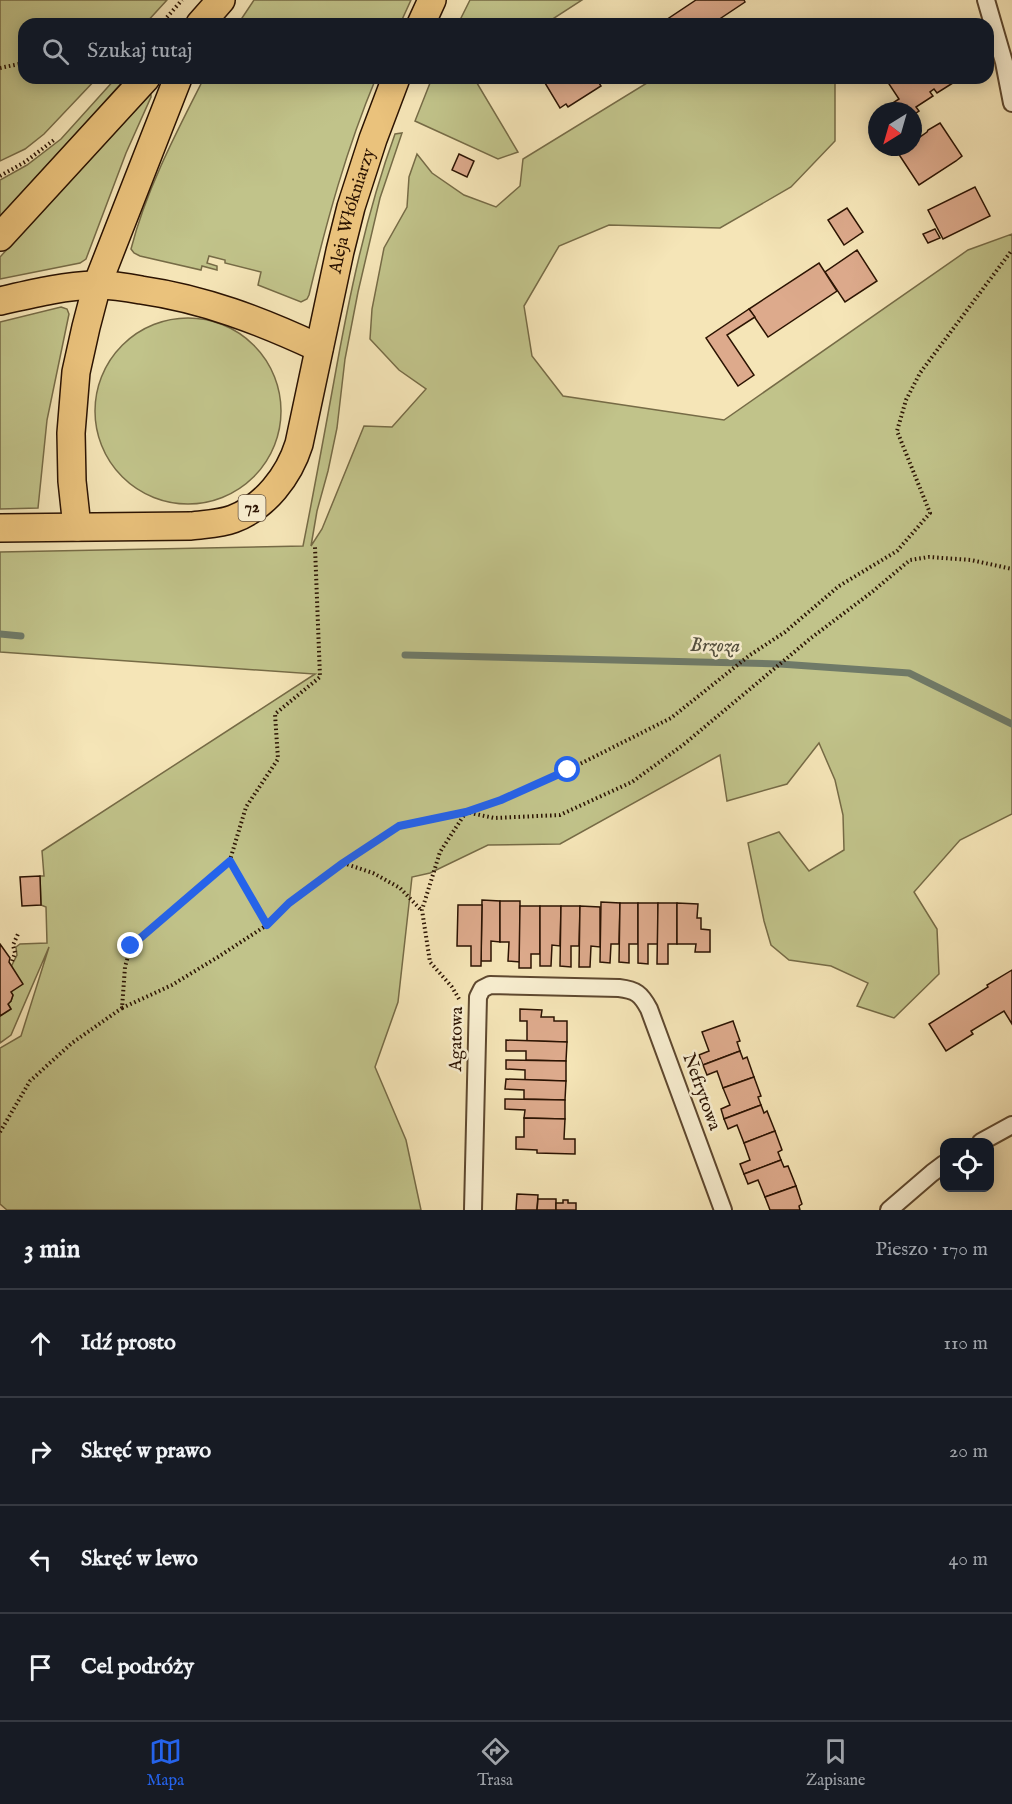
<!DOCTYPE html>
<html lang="pl">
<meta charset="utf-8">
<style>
body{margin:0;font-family:"IM FELL English",serif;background:#20242c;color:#f1f3f6}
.controls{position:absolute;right:18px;bottom:18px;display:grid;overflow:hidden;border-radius:12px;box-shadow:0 3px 15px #0003}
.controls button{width:54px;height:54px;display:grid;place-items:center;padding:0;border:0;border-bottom:2px solid #363941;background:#171b24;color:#f1f3f6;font:30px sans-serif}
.compass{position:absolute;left:868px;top:102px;width:54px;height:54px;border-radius:50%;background:#171b24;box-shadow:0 3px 15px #0003;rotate:217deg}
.stop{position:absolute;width:18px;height:18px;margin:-14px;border:4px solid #2563eb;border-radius:50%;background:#fff}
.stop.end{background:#2563eb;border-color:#fff;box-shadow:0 2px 6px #0008}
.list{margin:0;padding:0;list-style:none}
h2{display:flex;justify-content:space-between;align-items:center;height:78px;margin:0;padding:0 24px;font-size:26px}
h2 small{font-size:20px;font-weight:400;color:#9ea1a6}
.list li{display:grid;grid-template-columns:39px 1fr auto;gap:18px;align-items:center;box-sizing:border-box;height:108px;padding:0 24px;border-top:2px solid #363941}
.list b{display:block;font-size:22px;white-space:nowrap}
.list em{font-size:20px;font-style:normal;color:#9ea1a6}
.icon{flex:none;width:33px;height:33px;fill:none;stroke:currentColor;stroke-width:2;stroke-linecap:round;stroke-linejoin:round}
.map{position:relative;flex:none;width:1012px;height:1210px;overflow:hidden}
.search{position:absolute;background:#171b24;box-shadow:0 3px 15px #0003;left:18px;right:18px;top:18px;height:66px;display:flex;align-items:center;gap:15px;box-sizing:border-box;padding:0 21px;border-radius:18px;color:#9ea1a6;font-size:22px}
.sheet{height:510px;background:#171b24}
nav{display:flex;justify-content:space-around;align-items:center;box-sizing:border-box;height:84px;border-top:2px solid #363941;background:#171b24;font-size:16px;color:#9ea1a6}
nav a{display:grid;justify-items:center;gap:3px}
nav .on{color:#2563eb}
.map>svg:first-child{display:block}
.green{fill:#c1c38a;stroke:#766b46;stroke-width:1.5}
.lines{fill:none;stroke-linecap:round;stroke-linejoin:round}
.stream{stroke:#6f7a68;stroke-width:7}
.building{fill:#ddaa8c;stroke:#2b1302;stroke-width:1.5}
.minor-casing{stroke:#5e482f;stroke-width:20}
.primary-casing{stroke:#2b1302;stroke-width:30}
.path{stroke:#2b1302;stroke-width:4;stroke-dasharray:1.5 3;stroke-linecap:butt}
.minor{stroke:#f8eed0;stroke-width:16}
.primary{stroke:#eac27c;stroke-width:27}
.route{stroke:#2563eb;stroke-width:8}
.labels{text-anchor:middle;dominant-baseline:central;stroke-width:5;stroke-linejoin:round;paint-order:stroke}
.shield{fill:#f8eed0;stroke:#685540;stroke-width:1.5}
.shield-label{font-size:16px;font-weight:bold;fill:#2b1302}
.street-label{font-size:18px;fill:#2b1302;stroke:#f8eed0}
.water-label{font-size:20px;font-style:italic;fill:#534f3e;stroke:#f8eed0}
</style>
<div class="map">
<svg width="1012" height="1210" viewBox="0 0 1012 1210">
<rect width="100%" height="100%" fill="#f5e5b7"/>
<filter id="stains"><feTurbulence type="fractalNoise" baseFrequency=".00333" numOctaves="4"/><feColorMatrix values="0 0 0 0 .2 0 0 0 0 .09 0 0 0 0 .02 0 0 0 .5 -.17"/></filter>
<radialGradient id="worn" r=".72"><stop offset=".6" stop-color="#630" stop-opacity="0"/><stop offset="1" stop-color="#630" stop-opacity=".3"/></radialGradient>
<g class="green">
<polygon points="0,0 167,0 145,24 24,24 24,78 97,78 44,134 25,149 0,161"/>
<polygon points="254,0 411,0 400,24 238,24"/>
<polygon points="470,0 582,0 545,24 458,24"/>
<polygon points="116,78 126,78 0,218 0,180 27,165 61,139"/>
<path d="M 204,78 L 376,78 C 346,150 327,220 309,295 L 307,299 L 301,302 L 258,285 L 261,272 L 225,263 L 225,260 L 209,256 L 207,263 L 217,266 L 217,270 L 202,266 L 201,270 L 140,256 L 134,253 L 131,249 C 146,190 177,131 204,78 Z"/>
<polygon points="432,78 474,78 518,152 498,159 415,121"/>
<path d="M 655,78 L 832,78 L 835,83 L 835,141 L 791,187 L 720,228 L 609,225 L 559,246 L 524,306 L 532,356 L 563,396 L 724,420 L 968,250 L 1012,234 L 1012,814 L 960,840 L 914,892 L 937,929 L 939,974 L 894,1018 L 857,1006 L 868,983 L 831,966 L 789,960 L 771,945 L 764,921 L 748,843 L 779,832 L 809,871 L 844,850 L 843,815 L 835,780 L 819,743 L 787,784 L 727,801 L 720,755 L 560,844 L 488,845 L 430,873 L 412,877 L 398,1002 L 375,1067 L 406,1140 L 421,1210 L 7,1210 L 0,1204 L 0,1048 L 21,1036 L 49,947 L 11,1035 L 0,1043 L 0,1016 L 11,1009 L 8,1004 L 11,1001 L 13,995 L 11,992 L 11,967 L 17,955 L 16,947 L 20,944 L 47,943 L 46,907 L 41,905 L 40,876 L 44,876 L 42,851 L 315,674 L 0,652 L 0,552 L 303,546 C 314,491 324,436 334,381 C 349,297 366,214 395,134 L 402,133 L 380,198 L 358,292 L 345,359 L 337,428 L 328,471 L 317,511 L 311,546 L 322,529 L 364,426 L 392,427 L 426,389 L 399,370 L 370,339 L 372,309 L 384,248 L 407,207 L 409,177 L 417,154 L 432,173 L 464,195 L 496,207 L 520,186 L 523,159 Z"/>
<polygon points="149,95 151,95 151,97 126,153 86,259 80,263 0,279 0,257"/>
<polygon points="61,307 67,309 69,314 47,420 38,508 0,509 0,322"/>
<circle cx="188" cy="411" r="93"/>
</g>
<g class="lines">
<g class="stream">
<polyline points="0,634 21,636"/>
<polyline points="405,655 780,664 909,673 1012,724"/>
</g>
</g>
<g class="building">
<polygon points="696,0 744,0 745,2 712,24 660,24"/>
<polygon points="542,78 596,78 601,86 568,107 566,104 560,108"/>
<polygon points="898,78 953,78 956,81 937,93 934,89 930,92 933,96 916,107 919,111 913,115 913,111 909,109 906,111 891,111 888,106 899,99 889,84"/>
<polygon points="940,123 962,156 956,161 919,185 898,153 903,147 913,147 913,142 927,132 928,130"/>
<polygon points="459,154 474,161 467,177 452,170"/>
<polygon points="975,187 990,216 943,239 928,210"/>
<polygon points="847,208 863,232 844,245 828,220"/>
<polygon points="935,229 940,238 928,243 923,234"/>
<polygon points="857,250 877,281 845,302 825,272"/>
<polygon points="819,263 837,291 768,337 749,309"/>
<polygon points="749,309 755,317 727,335 754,375 738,386 706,338"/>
<polygon points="40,876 41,905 22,906 20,877"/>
<polygon points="482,900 500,901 500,942 491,941 491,961 481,961"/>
<polygon points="500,901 520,901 520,962 508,961 509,942 500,942"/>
<polygon points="601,902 620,903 619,944 611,944 610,963 600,962"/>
<polygon points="620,903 638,903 638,944 629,944 629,963 619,962"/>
<polygon points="638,903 658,903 658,944 648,944 648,964 638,963"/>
<polygon points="658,903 677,903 677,944 668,944 668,964 657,964"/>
<polygon points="677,903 698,904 697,918 701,918 701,929 710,930 710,952 695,952 696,944 677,944"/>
<polygon points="458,905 482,905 481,966 471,966 471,946 457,946"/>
<polygon points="520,906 540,906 540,954 531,954 531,968 519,968"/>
<polygon points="540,906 561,906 560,946 552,945 551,966 540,966"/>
<polygon points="561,906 580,906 579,946 571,946 571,967 560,966"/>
<polygon points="580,906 600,907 600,947 591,946 590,967 579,967"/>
<polygon points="0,944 10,958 9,962 23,984 11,992 13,995 11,1001 8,1004 11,1009 0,1016"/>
<polygon points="1012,970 1012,1024 1004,1011 971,1031 973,1034 946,1051 929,1024 988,987 987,985"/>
<polygon points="520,1009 542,1010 541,1017 554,1017 554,1021 567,1021 567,1042 527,1041 527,1021 520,1021"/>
<polygon points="733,1021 740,1041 737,1042 740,1051 703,1065 699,1055 709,1051 702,1032"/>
<polygon points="506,1040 567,1042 566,1061 526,1060 526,1051 506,1051"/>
<polygon points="740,1051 743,1059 747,1057 754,1077 723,1088 717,1071 707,1075 703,1065"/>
<polygon points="506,1060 566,1061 566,1081 525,1080 525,1070 506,1069"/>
<polygon points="754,1077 761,1096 758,1097 761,1105 724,1119 721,1109 730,1105 723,1088"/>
<polygon points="506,1079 566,1081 565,1100 524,1099 524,1090 505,1089"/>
<polygon points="505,1099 565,1100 565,1119 524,1118 525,1110 505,1109"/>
<polygon points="761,1105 764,1113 767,1111 775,1131 744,1143 737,1125 728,1129 724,1119"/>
<polygon points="524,1118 565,1119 564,1139 575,1139 575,1154 537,1153 537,1150 516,1149 516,1137 524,1137"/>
<polygon points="775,1131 782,1150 778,1152 781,1160 744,1174 740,1164 750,1160 744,1143"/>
<polygon points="781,1160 784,1167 788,1166 796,1186 765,1197 758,1180 748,1184 744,1174"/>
<polygon points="796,1186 802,1204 799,1206 800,1210 770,1210 765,1197"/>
<polygon points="517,1194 538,1195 537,1210 516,1210"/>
<polygon points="538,1199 556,1199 556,1210 537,1210"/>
<polygon points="563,1200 568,1200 568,1203 576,1203 576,1210 556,1210 556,1203 563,1203"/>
</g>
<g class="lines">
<g class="minor-casing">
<g id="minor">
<polyline points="986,0 1004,62 1012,103"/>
<polyline points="981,1142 1012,1125"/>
<path d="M 473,1210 L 478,997 L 482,989 L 490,985 L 619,988 C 636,990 641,994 649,1009 L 723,1210"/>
<polyline points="889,1210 932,1173 944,1164"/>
</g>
</g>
<g class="primary-casing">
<g id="primary">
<polyline points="200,24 221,0"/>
<polyline points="421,24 432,0"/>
<polyline points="0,237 146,78"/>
<path d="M 0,301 C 31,294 63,286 95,285 C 110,285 126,287 141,290 C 204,299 261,321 319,348"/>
<polyline points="77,527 72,481 71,433 76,372 86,327 97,285 178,78"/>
<path id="s1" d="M 0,528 L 191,526 C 205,524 220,524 233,519 C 265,507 289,476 299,444 L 340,251 L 351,207 L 373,139 L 396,78"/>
</g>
</g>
<g class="path">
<polyline points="161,24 182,0"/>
<polyline points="0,68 24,63"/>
<polyline points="0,176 25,162 54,140"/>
<polyline points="230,860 267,925"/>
<polyline points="343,863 373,873 400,888 421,910"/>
<polyline points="12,961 15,953 13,945 18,934"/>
<polyline points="459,999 452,987 430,962 422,910 440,852 466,812 501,800 568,770 671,718 750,655 785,632 839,586 897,551 930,513 897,431 906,400 920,373 1012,250"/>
<polyline points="122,1008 172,985 218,957 267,925 289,903 343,863 399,826 466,812 494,818 560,815 632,782 683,745 811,638 872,592 910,560 929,557 971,560 1012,569"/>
<polyline points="0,1132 30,1081 72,1043 122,1008 125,967 131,946 230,860 246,807 278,759 275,714 320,677 315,547"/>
</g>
<use href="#minor" class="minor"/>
<use href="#primary" class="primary"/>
</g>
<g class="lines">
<polyline class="route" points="131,946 230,861 267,925 289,903 343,863 399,826 466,812 501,800 568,770"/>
</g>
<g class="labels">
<rect class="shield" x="238.5" y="495" width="27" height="26" rx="4.5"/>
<g class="shield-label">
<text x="252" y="508">72</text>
</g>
<g class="street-label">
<text stroke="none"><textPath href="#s1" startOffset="576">Aleja Włókniarzy</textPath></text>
<text transform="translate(457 1039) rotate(-89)">Agatowa</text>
<text transform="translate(701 1092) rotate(70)">Nefrytowa</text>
</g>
<g class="water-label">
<text transform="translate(715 646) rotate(1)">Brzoza</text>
</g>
</g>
<rect width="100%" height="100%" filter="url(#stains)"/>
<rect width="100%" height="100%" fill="url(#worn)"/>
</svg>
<div class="controls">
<button><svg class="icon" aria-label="locate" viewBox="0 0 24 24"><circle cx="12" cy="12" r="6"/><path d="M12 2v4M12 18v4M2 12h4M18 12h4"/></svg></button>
</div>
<svg class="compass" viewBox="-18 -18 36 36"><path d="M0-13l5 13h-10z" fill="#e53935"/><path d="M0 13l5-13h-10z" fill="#9ea1a6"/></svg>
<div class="stop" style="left:568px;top:770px"></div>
<div class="stop end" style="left:131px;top:946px"></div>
<div class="search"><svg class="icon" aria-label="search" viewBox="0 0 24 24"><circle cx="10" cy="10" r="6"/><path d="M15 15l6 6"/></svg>Szukaj tutaj</div>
</div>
<section class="sheet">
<h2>3 min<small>Pieszo · 170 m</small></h2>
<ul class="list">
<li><svg class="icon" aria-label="ahead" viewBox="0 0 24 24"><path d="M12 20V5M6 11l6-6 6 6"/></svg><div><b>Idź prosto</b></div><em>110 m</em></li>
<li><svg class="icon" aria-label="right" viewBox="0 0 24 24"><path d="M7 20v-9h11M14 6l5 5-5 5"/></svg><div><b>Skręć w prawo</b></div><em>20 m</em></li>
<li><svg class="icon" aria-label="left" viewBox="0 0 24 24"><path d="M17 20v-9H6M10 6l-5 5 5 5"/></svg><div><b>Skręć w lewo</b></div><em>40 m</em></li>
<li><svg class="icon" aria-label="arrive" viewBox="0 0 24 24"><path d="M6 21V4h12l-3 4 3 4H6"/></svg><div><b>Cel podróży</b></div></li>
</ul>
</section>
<nav>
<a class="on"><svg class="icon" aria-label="map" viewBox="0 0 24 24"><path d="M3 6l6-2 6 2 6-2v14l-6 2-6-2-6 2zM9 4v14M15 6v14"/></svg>Mapa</a>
<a><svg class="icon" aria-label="directions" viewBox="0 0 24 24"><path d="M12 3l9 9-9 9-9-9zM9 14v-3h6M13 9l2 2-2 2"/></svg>Trasa</a>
<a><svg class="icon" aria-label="saved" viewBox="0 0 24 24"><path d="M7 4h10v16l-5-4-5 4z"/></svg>Zapisane</a>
</nav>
